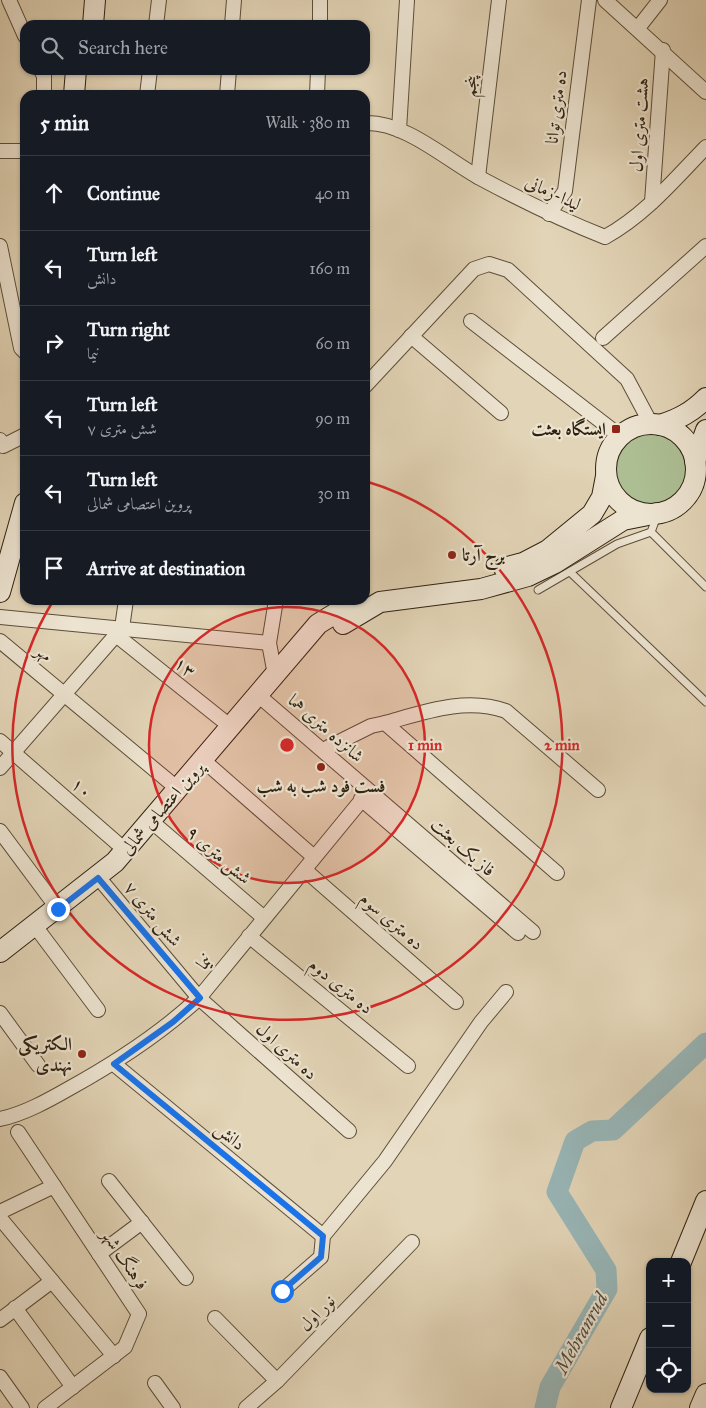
<!DOCTYPE html>
<meta charset="utf-8">
<style>
body{margin:0;font-family:"IM FELL Great Primer",Amiri,serif;background:#20242c;color:#f1f3f6}
.controls{position:absolute;right:15px;bottom:15px;display:grid;overflow:hidden;border-radius:10px;box-shadow:0 1px 4px #0004}
.controls button{width:45px;height:45px;display:grid;place-items:center;padding:0;border:0;border-bottom:1px solid #363941;background:#171b24;color:#f1f3f6;font:25px sans-serif}
.stop{position:absolute;width:15px;height:15px;margin:-11px;border:4px solid #1a73e8;border-radius:50%;background:#fff}
.stop.end{background:#1a73e8;border-color:#fff;box-shadow:0 1px 5px #0008}
.list{margin:0;padding:0;list-style:none}
h2{display:flex;justify-content:space-between;align-items:center;height:65px;margin:0;padding:0 20px;font-size:21px}
h2 small{font-size:16px;font-weight:400;color:#9ea1a6}
.list li{display:grid;grid-template-columns:32px 1fr auto;gap:15px;align-items:center;box-sizing:border-box;height:75px;padding:0 20px;border-top:1px solid #363941}
.list b{display:block;font-size:19px;white-space:nowrap}
.list p{margin:0;font-size:16px;white-space:nowrap;color:#9ea1a6}
.list em{font-size:16px;font-style:normal;color:#9ea1a6}
.icon{flex:none;width:28px;height:28px;fill:none;stroke:currentColor;stroke-width:2;stroke-linecap:round;stroke-linejoin:round}
.map{position:relative;flex:none;width:706px;height:1408px;overflow:hidden}
.search{position:absolute;background:#171b24;box-shadow:0 1px 4px #0004;left:20px;top:20px;width:350px;height:55px;display:flex;align-items:center;gap:12px;box-sizing:border-box;padding:0 18px;border-radius:15px;color:#9ea1a6;font-size:19px}
.panel{position:absolute;background:#171b24;box-shadow:0 1px 4px #0004;left:20px;top:90px;width:350px;height:515px;border-radius:15px}
.map>svg:first-child{display:block}
.green{fill:#adbe93;stroke:#6e7052}
.lines{fill:none;stroke-linecap:round;stroke-linejoin:round}
.river{stroke:#98b6b7;stroke-width:21}
.service-casing{stroke:#5c4e3a;stroke-width:9}
.minor-casing{stroke:#5c4e3a;stroke-width:16}
.secondary-casing{stroke:#2f2211;stroke-width:22}
.service{stroke:#ece3d0;stroke-width:7}
.minor{stroke:#ece3d0;stroke-width:14}
.secondary{stroke:#ece3d0;stroke-width:20}
.route{stroke:#1a73e8;stroke-width:6}
.ring{fill:none;stroke:#d62828;stroke-width:2.5}
.poi-dot{fill:#8f2418;stroke:#ece3d0;stroke-width:2}
.labels{text-anchor:middle;dominant-baseline:central;stroke-width:4.5;stroke-linejoin:round;paint-order:stroke}
.street-label{font-size:18px;fill:#2f2211;stroke:#ece3d0}
.poi-label{font-size:18px;font-weight:bold;fill:#2f2211;stroke:#ece3d0;text-anchor:end}
.water-label{font-size:19px;font-style:italic;fill:#4e4e43;stroke:#ece3d0}
.centre{fill:#d62828;stroke:#ece3d0;stroke-width:2.5}
.ring-label{font-size:15px;text-anchor:middle;font-weight:bold;fill:#d62828;stroke:#ece3d0;stroke-width:4.5;stroke-linejoin:round;paint-order:stroke}
</style>
<div class="map">
<svg width="706" height="1408" viewBox="0 0 706 1408">
<rect width="100%" height="100%" fill="#e2d4b6"/>
<filter id="stains"><feTurbulence type="fractalNoise" baseFrequency=".004" numOctaves="4"/><feColorMatrix values="0 0 0 0 .2 0 0 0 0 .09 0 0 0 0 .02 0 0 0 .5 -.17"/></filter>
<radialGradient id="worn" r=".72"><stop offset=".6" stop-color="#630" stop-opacity="0"/><stop offset="1" stop-color="#630" stop-opacity=".3"/></radialGradient>
<circle class="green" cx="651" cy="468" r="36"/>
<g class="lines">
<polyline class="river" points="545,1408 550,1387 607,1289 606,1270 557,1192 575,1141 592,1131 613,1130 706,1043"/>
<g class="service-casing">
<g id="service">
<polyline points="651,532 706,587"/>
<polyline points="570,572 706,702"/>
<polyline points="538,590 617,544 651,532 657,516"/>
</g>
</g>
<g class="minor-casing">
<g id="minor">
<polyline points="9,0 25,36"/>
<polyline points="605,0 706,92"/>
<polyline points="156,25 159,0"/>
<polyline points="232,25 234,0"/>
<polyline points="320,25 320,0"/>
<polyline points="638,28 660,0"/>
<polyline points="41,70 44,76 44,95"/>
<polyline points="147,95 150,70"/>
<polyline points="227,95 229,70"/>
<polyline points="317,95 318,70"/>
<path d="M 365,123 C 404,121 447,160 480,178 C 521,200 562,220 605,237 C 645,215 674,180 706,147"/>
<polyline points="399,130 407,0"/>
<polyline points="0,151 25,151"/>
<polyline points="478,177 499,0"/>
<polyline points="652,202 663,50"/>
<polyline points="549,214 565,191 589,0"/>
<polyline points="0,246 21,348 25,352"/>
<polyline points="471,321 620,436"/>
<polyline points="411,336 501,413"/>
<polyline points="603,338 706,246"/>
<polyline points="365,386 474,269 489,264 508,270 627,379 651,424"/>
<polyline points="0,440 3,446 25,435"/>
<polyline points="0,617 269,643"/>
<polyline points="116,635 231,727"/>
<polyline points="0,641 178,789"/>
<polyline points="275,675 269,643 276,600"/>
<polyline points="258,695 533,932"/>
<path d="M 385,723 C 425,712 465,697 506,711 L 598,790"/>
<polyline points="0,741 125,850"/>
<polyline points="323,750 371,726 385,723 557,873"/>
<polyline points="203,760 314,857"/>
<polyline points="0,768 122,628 126,600"/>
<polyline points="361,799 518,933"/>
<polyline points="151,821 263,917"/>
<polyline points="0,831 58,909"/>
<polyline points="305,870 456,1002"/>
<polyline points="98,877 199,998 349,1131"/>
<polyline points="35,926 98,1010"/>
<polyline points="249,936 408,1066"/>
<polyline points="0,1013 38,1065"/>
<polyline points="114,1064 323,1236"/>
<path d="M 0,1119 C 24,1114 49,1100 70,1088 C 117,1062 160,1034 199,998 L 369,791"/>
<polyline points="18,1132 139,1314 125,1347 45,1408"/>
<polyline points="109,1181 186,1278"/>
<polyline points="0,1212 54,1186"/>
<polyline points="0,1218 114,1356"/>
<polyline points="99,1254 142,1222"/>
<polyline points="282,1291 321,1257 323,1236 385,1161 481,1022 506,992"/>
<polyline points="15,1308 73,1387"/>
<polyline points="215,1318 277,1381"/>
<polyline points="0,1320 52,1281"/>
<polyline points="0,1377 22,1408"/>
<polyline points="155,1383 173,1408"/>
<polyline points="246,1408 277,1381 412,1242"/>
</g>
</g>
<g class="secondary-casing">
<g id="secondary">
<polyline points="93,25 95,0"/>
<polyline points="74,95 76,70"/>
<circle cx="651" cy="469" r="45"/>
<path d="M 660,425 C 679,419 692,412 706,398"/>
<polyline points="695,461 706,430"/>
<polyline points="504,568 523,563 548,550 592,514 602,497 606,476"/>
<polyline points="0,592 25,503"/>
<polyline points="343,624 380,602 481,589 528,576 555,563 623,520 658,513"/>
<polyline points="0,952 115,862 318,624 357,600"/>
<polyline points="681,1262 706,1201"/>
<polyline points="621,1408 650,1338"/>
<polyline points="700,1408 706,1394"/>
</g>
</g>
<use href="#service" class="service"/>
<use href="#minor" class="minor"/>
<use href="#secondary" class="secondary"/>
</g>
<g class="lines">
<polyline class="route" points="58,909 98,878 200,998 173,1022 114,1064 323,1236 321,1257 282,1291"/>
</g>
<circle cx="287" cy="745" r="138" fill="#d62828" fill-opacity=".12"/>
<g class="ring">
<circle cx="287" cy="745" r="138"/>
<path d="M365 481A275 275 0 1 1 53 601"/>
</g>
<g class="poi-dot">
<rect x="611" y="424" width="10" height="10" rx="2.5"/>
<circle cx="452" cy="555" r="5"/>
<circle cx="321" cy="767" r="5"/>
<circle cx="82" cy="1054" r="5"/>
</g>
<g class="labels">
<g class="street-label">
<text transform="translate(470 86) rotate(-83)">پنجم</text>
<text transform="translate(556 107) rotate(-83)">ده متری توانا</text>
<text transform="translate(639 125) rotate(-86)">هشت متری اول</text>
<text transform="translate(553 193) rotate(25)">لیدا-زمانی</text>
<text transform="translate(44 653) rotate(40)">مهر</text>
<text transform="translate(185 667) rotate(39)">۱۳</text>
<text transform="translate(326 728) rotate(41)">شانزده متری هما</text>
<text transform="translate(82 788) rotate(41)">۱۰</text>
<text transform="translate(162 808) rotate(-49)">پروین اعتصامی شمالی</text>
<text transform="translate(463 847) rotate(41)">فاز یک بعثت</text>
<text transform="translate(219 855) rotate(41)">۹ شش متری</text>
<text transform="translate(153 914) rotate(50)">۷ شش متری</text>
<text transform="translate(392 921) rotate(41)">ده متری سوم</text>
<text transform="translate(204 962) rotate(-51)">نیما</text>
<text transform="translate(341 986) rotate(39)">ده متری دوم</text>
<text transform="translate(287 1051) rotate(42)">ده متری اول</text>
<text transform="translate(230 1136) rotate(40)">دانش</text>
<text transform="translate(125 1259) rotate(56)">فرهنگ شهر</text>
<text transform="translate(317 1313) rotate(-46)">نور اول</text>
</g>
<g class="poi-label">
<text x="606" y="429">ایستگاه بعثت</text>
<text x="462" y="555" text-anchor="start">برج آرتا</text>
<text x="321" y="786" text-anchor="middle">فست فود شب به شب</text>
<text x="72" y="1044">الکتریکی<tspan x="72" dy="21">نهندی</tspan></text>
</g>
<g class="water-label">
<text transform="translate(581 1333) rotate(-61)">Mehranrud</text>
</g>
</g>
<circle cx="287" cy="745" r="8" class="centre"/>
<g class="ring-label">
<text x="425" y="750">1 min</text>
<text x="562" y="750">2 min</text>
</g>
<rect width="100%" height="100%" filter="url(#stains)"/>
<rect width="100%" height="100%" fill="url(#worn)"/>
</svg>
<div class="controls">
<button>+</button>
<button>−</button>
<button><svg class="icon" aria-label="locate" viewBox="0 0 24 24"><circle cx="12" cy="12" r="6"/><path d="M12 2v4M12 18v4M2 12h4M18 12h4"/></svg></button>
</div>
<div class="stop" style="left:282px;top:1291px"></div>
<div class="stop end" style="left:58px;top:909px"></div>
<div class="search"><svg class="icon" aria-label="search" viewBox="0 0 24 24"><circle cx="10" cy="10" r="6"/><path d="M15 15l6 6"/></svg>Search here</div>
<section class="panel">
<h2>5 min<small>Walk · 380 m</small></h2>
<ul class="list">
<li><svg class="icon" aria-label="ahead" viewBox="0 0 24 24"><path d="M12 20V5M6 11l6-6 6 6"/></svg><div><b>Continue</b></div><em>40 m</em></li>
<li><svg class="icon" aria-label="left" viewBox="0 0 24 24"><path d="M17 20v-9H6M10 6l-5 5 5 5"/></svg><div><b>Turn left</b><p>دانش</p></div><em>160 m</em></li>
<li><svg class="icon" aria-label="right" viewBox="0 0 24 24"><path d="M7 20v-9h11M14 6l5 5-5 5"/></svg><div><b>Turn right</b><p>نیما</p></div><em>60 m</em></li>
<li><svg class="icon" aria-label="left" viewBox="0 0 24 24"><path d="M17 20v-9H6M10 6l-5 5 5 5"/></svg><div><b>Turn left</b><p>۷ شش متری</p></div><em>90 m</em></li>
<li><svg class="icon" aria-label="left" viewBox="0 0 24 24"><path d="M17 20v-9H6M10 6l-5 5 5 5"/></svg><div><b>Turn left</b><p>پروین اعتصامی شمالی</p></div><em>30 m</em></li>
<li><svg class="icon" aria-label="arrive" viewBox="0 0 24 24"><path d="M6 21V4h12l-3 4 3 4H6"/></svg><div><b>Arrive at destination</b></div></li>
</ul>
</section>
</div>
